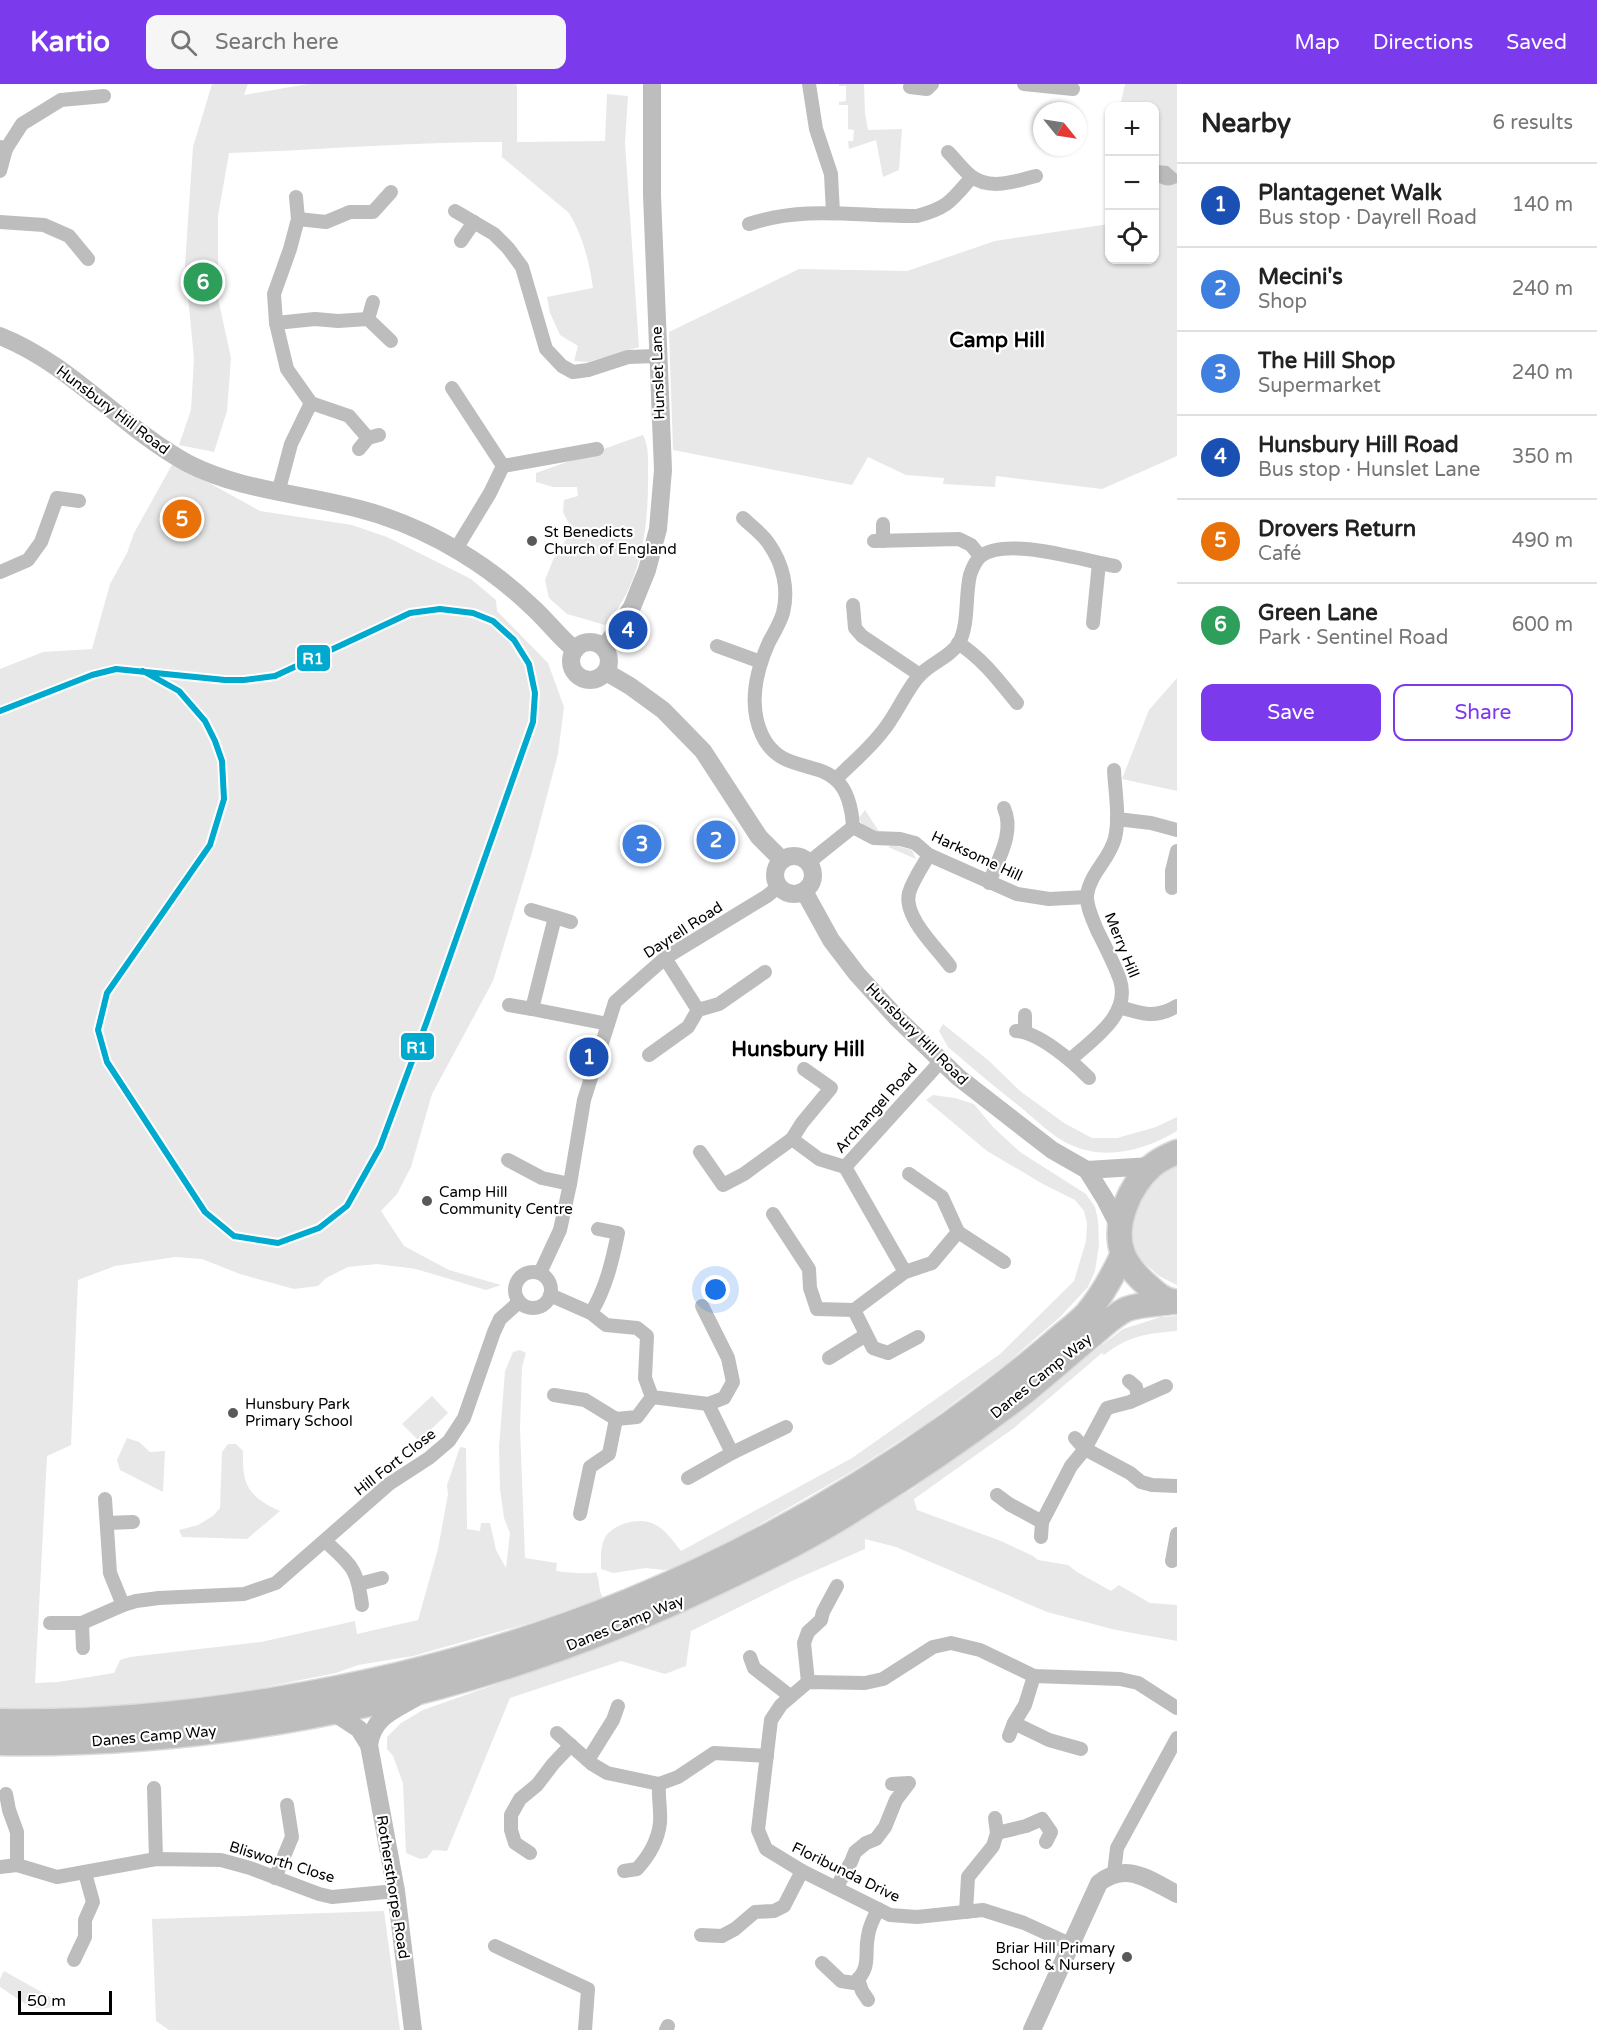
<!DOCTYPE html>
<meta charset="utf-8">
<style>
body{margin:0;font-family:"Varela Round",sans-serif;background:#f6f6f6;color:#222}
.controls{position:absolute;right:18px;top:18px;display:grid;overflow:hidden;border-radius:12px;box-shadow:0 2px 4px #0004}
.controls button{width:54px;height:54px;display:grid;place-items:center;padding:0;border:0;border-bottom:2px solid #e0e0e0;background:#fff;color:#222;font:30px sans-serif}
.compass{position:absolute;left:1033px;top:18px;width:54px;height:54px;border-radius:50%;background:#fff;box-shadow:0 2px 4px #0004;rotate:120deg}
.scale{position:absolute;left:18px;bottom:15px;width:94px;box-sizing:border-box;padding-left:6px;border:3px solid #000;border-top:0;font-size:16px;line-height:21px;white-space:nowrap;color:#000;-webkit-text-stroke:4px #fff;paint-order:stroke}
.you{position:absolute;left:716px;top:1206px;width:21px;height:21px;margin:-15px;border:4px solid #fff;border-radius:50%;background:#1a73e8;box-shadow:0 0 0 9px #1a73e833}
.badge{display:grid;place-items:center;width:39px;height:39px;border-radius:50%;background:#7c3aed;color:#fff;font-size:20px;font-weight:700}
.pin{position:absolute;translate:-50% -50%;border:3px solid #fff;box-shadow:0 2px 6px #0006}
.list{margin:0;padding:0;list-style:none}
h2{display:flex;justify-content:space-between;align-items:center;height:78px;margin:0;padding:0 24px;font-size:26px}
h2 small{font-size:20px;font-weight:400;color:#767676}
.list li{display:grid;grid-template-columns:39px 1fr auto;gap:18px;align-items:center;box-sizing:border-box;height:84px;padding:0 24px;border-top:2px solid #e0e0e0}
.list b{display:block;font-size:22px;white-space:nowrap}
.list p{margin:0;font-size:20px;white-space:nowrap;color:#767676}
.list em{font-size:20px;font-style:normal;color:#767676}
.actions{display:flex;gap:12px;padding:18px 24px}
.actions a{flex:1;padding:14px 0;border:2px solid #7c3aed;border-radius:12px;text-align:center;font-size:21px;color:#7c3aed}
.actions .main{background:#7c3aed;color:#fff}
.icon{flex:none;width:33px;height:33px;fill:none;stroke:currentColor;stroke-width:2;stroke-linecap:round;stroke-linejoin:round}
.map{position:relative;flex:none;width:1177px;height:1946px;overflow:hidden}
header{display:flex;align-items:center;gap:36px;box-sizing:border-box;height:84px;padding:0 30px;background:#7c3aed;color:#fff}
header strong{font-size:28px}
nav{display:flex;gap:33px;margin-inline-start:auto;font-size:21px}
.search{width:420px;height:54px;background:#f6f6f6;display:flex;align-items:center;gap:15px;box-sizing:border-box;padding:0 21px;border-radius:12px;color:#767676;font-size:22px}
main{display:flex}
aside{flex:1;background:#fff}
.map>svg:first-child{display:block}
.green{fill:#e8e8e8}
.water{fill:#bababa}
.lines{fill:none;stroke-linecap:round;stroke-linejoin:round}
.trunk-casing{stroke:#dbdbdb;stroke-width:27}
.minor{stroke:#bdbdbd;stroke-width:14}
.tertiary{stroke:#bdbdbd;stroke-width:18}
.trunk{stroke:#bdbdbd;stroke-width:24}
.rail-1-casing{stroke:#fff;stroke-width:10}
.rail-1{stroke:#00a9ce;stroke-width:6}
.poi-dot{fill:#595959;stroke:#fff;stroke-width:2}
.labels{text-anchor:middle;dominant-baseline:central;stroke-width:4.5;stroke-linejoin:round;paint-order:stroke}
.street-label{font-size:15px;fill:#000;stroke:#fff}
.poi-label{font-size:15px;fill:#000;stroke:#fff;text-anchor:start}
.district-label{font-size:21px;font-weight:bold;fill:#000;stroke:#fff}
.line-badge{stroke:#fff;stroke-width:2}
.badge-label{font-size:16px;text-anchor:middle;font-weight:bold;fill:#fff}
</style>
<header>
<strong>Kartio</strong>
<div class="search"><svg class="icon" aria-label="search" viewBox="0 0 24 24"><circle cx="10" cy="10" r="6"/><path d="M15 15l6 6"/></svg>Search here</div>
<nav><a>Map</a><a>Directions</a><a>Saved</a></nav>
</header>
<main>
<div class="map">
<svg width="1177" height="1946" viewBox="0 0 1177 1946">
<rect width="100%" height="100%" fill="#fff"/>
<g class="green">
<path d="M 212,0 L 248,0 L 244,11 L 308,0 L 515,0 L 517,1 L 517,58 L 605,57 L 607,10 L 628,12 L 625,59 L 639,263 L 588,278 L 574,277 L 578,262 L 560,251 L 550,229 L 547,213 L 593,204 C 589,177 583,152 569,129 L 502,73 L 502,58 C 411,58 320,66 229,69 L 218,132 L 218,214 L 231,274 L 227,327 L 214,368 L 179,361 L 191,326 L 194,275 L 185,181 L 193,63 Z"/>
<polygon points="839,0 864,0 865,30 868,46 902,45 899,86 883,93 876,56 849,65 848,57 853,57 854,46 848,45 848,21 839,21 839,18 846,17 846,2 839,2"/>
<polygon points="1125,0 1177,0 1177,372 1102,405 996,392 995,403 943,400 944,394 906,391 868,373 852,401 673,366 669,248 799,185 907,187 995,157 1109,140 1110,176 1154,176 1154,22 1120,22"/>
<path d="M 643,351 C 649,363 648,374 648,388 C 649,440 642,501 605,541 L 567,530 L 549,514 L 545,496 L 553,476 L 572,446 L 563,428 L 564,416 L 578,412 L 577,403 L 553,403 L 536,398 L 536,389 Z"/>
<path d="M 173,379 L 260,427 L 352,441 L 387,453 L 471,495 L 496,516 L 497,527 L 548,579 L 564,623 L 558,670 L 532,768 L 493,897 L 432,1010 L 411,1083 L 397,1110 L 381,1127 L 404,1162 L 449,1186 L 501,1201 L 486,1206 L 416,1185 L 377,1180 L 348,1183 L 326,1194 L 318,1202 L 294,1205 L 240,1190 L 202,1175 L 175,1173 L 115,1182 L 78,1196 L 71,1361 L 47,1372 L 35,1599 L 58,1598 L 114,1589 L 120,1576 L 130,1573 L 261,1558 L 355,1537 L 357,1550 L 418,1536 L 438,1465 L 448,1410 L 447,1401 L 460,1363 L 466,1364 L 467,1445 L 480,1447 L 481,1439 L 490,1439 L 496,1466 L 506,1484 L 510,1449 L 504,1434 L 500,1405 L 499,1363 L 505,1287 L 513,1268 L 520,1266 L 526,1269 L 522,1283 L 520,1344 L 525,1474 L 557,1479 L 556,1487 C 564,1488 590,1491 596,1488 C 600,1497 598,1505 603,1514 L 537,1537 L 413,1572 L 358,1581 L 336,1589 L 256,1605 L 158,1618 L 90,1624 L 0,1626 L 0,585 L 43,568 L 92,565 L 110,500 L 127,469 L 134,449 Z"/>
<polygon points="1177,594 1177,707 1122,695 1149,626"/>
<path d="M 865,726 L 880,749 C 872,746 863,744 859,734 Z"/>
<polygon points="893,761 912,766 916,775 888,763"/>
<path d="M 943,940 L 988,976 L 1020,1007 L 1064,1039 L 1092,1054 L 1117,1054 L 1156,1043 L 1177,1033 L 1177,1047 C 1145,1066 1106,1077 1071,1061 C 1054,1054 1034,1034 1019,1022 C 995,1003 971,983 948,963 L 939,947 Z"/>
<path d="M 933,1011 L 955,1014 L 974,1020 L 993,1043 L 1020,1068 L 1086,1110 L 1095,1123 L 1098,1136 L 1099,1161 L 1095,1187 L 1088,1203 L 1060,1233 L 1006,1280 L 927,1339 L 856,1385 L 743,1450 L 677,1484 L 664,1486 L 646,1484 L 613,1489 L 601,1485 C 601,1475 600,1461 606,1452 C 615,1439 641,1433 654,1440 C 666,1446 673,1457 681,1467 L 852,1374 L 1000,1270 L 1074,1197 L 1086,1157 L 1087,1139 L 1084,1127 L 1075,1116 L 1043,1100 L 987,1067 L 926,1016 Z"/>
<polygon points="1177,1077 1177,1201 1159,1192 1140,1175 1134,1163 1131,1139 1144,1103"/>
<path d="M 1177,1232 L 1177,1247 C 1145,1250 1130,1251 1104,1271 L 1102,1269 L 1014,1344 L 914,1415 L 917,1426 L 1001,1457 L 1033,1472 L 1038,1476 L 1068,1481 L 1077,1488 L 1111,1507 L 1119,1501 L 1150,1519 L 1177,1521 L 1177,1557 L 1116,1546 L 1047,1528 L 896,1463 L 865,1455 L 865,1465 L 794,1496 L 691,1547 L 686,1582 L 665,1590 L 621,1577 L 510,1614 L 447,1767 L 433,1766 L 427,1774 L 420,1775 L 406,1769 L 403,1699 L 393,1672 L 387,1665 L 387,1653 L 401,1639 L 423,1626 L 601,1563 L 689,1525 L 767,1488 L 911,1406 L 1123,1245 L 1161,1233 Z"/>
<polygon points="432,1312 448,1329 419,1357 402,1340"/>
<polygon points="127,1354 139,1358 150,1368 165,1367 163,1408 120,1386 117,1376"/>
<path d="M 228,1360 L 236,1360 L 243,1367 C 242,1402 248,1412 280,1427 L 247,1455 L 182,1453 L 179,1446 L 198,1441 L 213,1432 L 220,1424 L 222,1368 Z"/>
<polygon points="384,1827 400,1946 169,1946 156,1937 152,1835"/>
<path d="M 4,1887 L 61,1919 C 34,1933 23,1917 0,1903 L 0,1895 Z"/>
</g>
<path class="water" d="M 1157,81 L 1168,82 L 1177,90 L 1177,99 C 1169,103 1162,102 1155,96 L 1155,82 Z"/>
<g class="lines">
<g class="trunk-casing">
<g id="trunk">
<path d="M 1177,1068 C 1168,1072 1160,1075 1152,1082 C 1130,1101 1112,1141 1123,1170 C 1128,1182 1137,1192 1146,1200 C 1156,1209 1162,1216 1177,1218"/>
<path d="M 0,1637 C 92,1639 186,1630 277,1615 C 526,1574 743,1486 949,1340 C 985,1314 1020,1287 1054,1258 C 1064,1249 1077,1240 1087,1229 C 1102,1212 1113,1191 1123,1170"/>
<path d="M 0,1659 C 249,1663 499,1605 722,1496 C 768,1474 815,1451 858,1423 C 913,1389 966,1353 1017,1314 C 1042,1294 1067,1272 1091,1252 C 1102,1243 1115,1230 1127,1225 C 1140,1220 1158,1220 1172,1218"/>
</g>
</g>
<g class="minor">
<polyline points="809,0 816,45 831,90 833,129"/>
<polyline points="1024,0 1073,5"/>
<polyline points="910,3 927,5 932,0"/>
<polyline points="0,63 6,65 22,40 61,16 104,12"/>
<path d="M 948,68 C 956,76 963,86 971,92 C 990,107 1016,97 1036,92"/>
<polyline points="0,87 6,65"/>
<polyline points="296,113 298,135 290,165 274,210 276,239 287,285 311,319 349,332 368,354"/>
<polyline points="455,127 494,150 508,164 522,183 546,265 562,282 573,288 588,286 628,273 657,272"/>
<polyline points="298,135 326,138 350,128 373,128 391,108"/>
<polyline points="0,138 44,141 69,152 88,175"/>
<path d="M 749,140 C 807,121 858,133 917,132 C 948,124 951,117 972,93"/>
<polyline points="461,157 474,138"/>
<polyline points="368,235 373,218"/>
<polyline points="276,239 315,235 338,237 368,235 391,257"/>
<polyline points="452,304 503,382 490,409 456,465"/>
<polyline points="359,365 368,354 379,351"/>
<polyline points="503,382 597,365"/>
<polyline points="278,409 291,360 311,319"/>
<path d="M 743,434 C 751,442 763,450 769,460 C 783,480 789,505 783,529 C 780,539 774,549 769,558 C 756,587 748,621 762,651 C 786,703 848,658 853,743"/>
<polyline points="883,440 883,457"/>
<polyline points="874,457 959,455 971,461 980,472"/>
<polyline points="0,488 28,476 41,458 57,414 79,417"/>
<polyline points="853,521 855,544 862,552 920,591"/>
<polyline points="1093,539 1099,479"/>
<path d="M 958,559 C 983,575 999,597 1017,619"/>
<polyline points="717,562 761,578"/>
<path d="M 837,694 C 852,679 869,665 882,648 C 896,632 907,604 920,591 C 931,579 950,573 959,559 C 969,540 965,512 970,491 C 972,485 976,476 981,472 C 1008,452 1084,477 1115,482"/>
<polyline points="1117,735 1151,739 1177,746"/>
<polyline points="853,743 874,754 900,755 915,759 929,771 1017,810 1049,815 1087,813"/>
<path d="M 929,771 C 922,783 913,796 909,809 C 903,833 937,864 950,882"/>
<polyline points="808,779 853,743"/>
<path d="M 989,799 C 998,775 1015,749 1004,724"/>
<polyline points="1172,804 1172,787 1177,767"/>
<polyline points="531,826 555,833"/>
<polyline points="571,838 555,833 532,925 608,940"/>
<polyline points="665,874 698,926"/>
<polyline points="509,921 532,925"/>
<path d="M 1120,923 C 1141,930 1156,935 1177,922"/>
<polyline points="1025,931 1025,948"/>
<path d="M 1016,947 C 1039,948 1073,978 1089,994"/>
<polyline points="649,971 688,943 698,926 719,920 765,888"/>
<path d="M 1070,976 C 1093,955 1131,931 1120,896 C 1114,879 1105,862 1097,846 C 1093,836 1086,822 1087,811 C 1090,789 1110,775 1115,754 C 1120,733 1115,707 1114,686"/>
<polyline points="804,985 831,1004 802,1039 792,1055 819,1075 845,1083"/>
<polyline points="700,1068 723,1101 744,1090 792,1055"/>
<polyline points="508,1076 542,1094 570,1100"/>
<polyline points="845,1083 941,977"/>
<polyline points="845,1083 905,1188"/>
<polyline points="909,1090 942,1113 958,1148"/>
<polyline points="773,1130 809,1185 810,1204 817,1225 854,1226"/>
<circle cx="533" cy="1206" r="18"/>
<polyline points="540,1189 560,1146 570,1100 584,1016 615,918 665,874 767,812 778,803"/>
<polyline points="550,1211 591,1229 606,1241 637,1244 647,1252 645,1294 652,1313 708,1320 724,1314 733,1298 728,1274 702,1222"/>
<path d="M 591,1229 C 606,1204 612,1178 618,1149 L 598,1145"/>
<polyline points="918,1253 888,1269 873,1264 854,1226 905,1188 932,1179 958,1148 1004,1178"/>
<polyline points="829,1274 866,1251"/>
<polyline points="1129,1297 1136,1303 1138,1313"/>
<polyline points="554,1311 585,1316 616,1335 637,1333 652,1313"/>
<polyline points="708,1320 732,1369"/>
<polyline points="1075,1354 1085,1365 1130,1389 1141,1398 1152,1401 1177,1402"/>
<polyline points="688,1394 732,1369 786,1343"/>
<polyline points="997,1411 1009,1420 1042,1438 1041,1453"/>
<polyline points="105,1415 110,1489 123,1521"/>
<polyline points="580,1430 590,1383 609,1370 616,1335"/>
<polyline points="1042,1438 1071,1382 1085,1365 1107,1324 1130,1318 1166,1302"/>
<polyline points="107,1439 133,1438"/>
<path d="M 325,1457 C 352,1482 357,1484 362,1521"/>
<polyline points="1172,1477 1177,1450"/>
<polyline points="359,1500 382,1494"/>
<polyline points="50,1539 82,1539 123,1521 136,1517 159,1514 244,1510 276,1499 389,1400 429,1374 449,1357 464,1334 494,1248 500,1235 519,1218"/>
<polyline points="82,1539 83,1564"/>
<polyline points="750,1573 754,1584 790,1612"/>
<polyline points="808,1598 804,1559 808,1548 821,1536 823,1528 837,1502"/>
<polyline points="1014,1639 1049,1656 1081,1665"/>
<polyline points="557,1649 592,1680 607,1689 659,1700"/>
<polyline points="1009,1652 1014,1639 1025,1621 1034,1592"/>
<polyline points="588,1676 613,1636 618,1622"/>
<polyline points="154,1704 156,1775"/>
<polyline points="6,1710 9,1726 17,1748 17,1781"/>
<polyline points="997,1749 1026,1742 1042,1735 1051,1748 1046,1758"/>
<polyline points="530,1769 515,1759 511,1746 511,1731 520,1715 537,1701 553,1680 571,1661"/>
<polyline points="0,1783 17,1781 57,1793 156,1775 221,1776 250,1784 319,1810 332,1813 396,1807"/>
<path d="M 624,1787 L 637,1785 C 649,1772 658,1756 660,1739 C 661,1726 658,1713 659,1700 L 678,1693 L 714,1669 L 767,1672"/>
<polyline points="1114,1789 1117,1764 1177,1654"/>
<polyline points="275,1794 292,1753 287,1721"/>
<polyline points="836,1804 851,1778 855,1768 866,1759 876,1755 885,1743 896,1716 909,1699 892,1700"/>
<polyline points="966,1828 968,1793 993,1762 997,1749 995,1734"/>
<polyline points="701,1851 722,1852 735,1845 755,1828 774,1827 784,1822 802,1787"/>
<polyline points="1070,1860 1024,1839 983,1826 917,1833 890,1831 802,1787 766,1765 758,1746 771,1636 781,1621 808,1598 865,1599 883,1595 933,1563 951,1559 980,1566 1034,1592 1120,1595 1138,1599 1177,1624"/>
<polyline points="495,1862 588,1905 585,1946"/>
<polyline points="74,1876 85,1853 85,1836 93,1818 85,1789"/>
<path d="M 822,1879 L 841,1897 L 854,1899 C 872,1884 864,1871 868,1852 C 869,1842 874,1834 878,1825"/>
<polyline points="858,1895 862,1907 868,1916"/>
<polyline points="666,1946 668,1942"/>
</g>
<g class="tertiary">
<path d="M 0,252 C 71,280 121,343 187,379 C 247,410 317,410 380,431 C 435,449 488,481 530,521 C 546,535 558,552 575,566"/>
<circle cx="590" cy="577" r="19"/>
<polyline points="604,564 632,523 647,486 658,445 663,386 652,111 652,0"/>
<polyline points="606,588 630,602 663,626 703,667 759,753 782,776"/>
<circle cx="794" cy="791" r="19"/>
<polyline points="804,807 831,856 857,890 896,933 958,993 1052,1066 1087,1086 1105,1115 1121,1146"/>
<polyline points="1087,1086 1151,1082"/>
<polyline points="333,1628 359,1645 369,1661"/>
<path d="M 413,1946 L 396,1807 L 369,1661 C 373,1633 393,1627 415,1614"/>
<path d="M 1032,1946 L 1099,1799 C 1127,1777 1149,1796 1177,1810"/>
</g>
<use href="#trunk" class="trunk"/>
<g class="rail-1-casing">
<polyline id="rail-1" points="0,627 92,591 116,585 225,596 244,596 275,592 410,529 440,525 473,529 493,537 514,556 529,580 535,609 533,638 427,937 380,1063 347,1122 319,1144 278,1159 234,1152 205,1128 107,978 98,946 107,909 210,761 224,715 222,677 215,657 205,637 179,607 143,587"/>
</g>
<use href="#rail-1" class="rail-1"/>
</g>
<g class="poi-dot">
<circle cx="532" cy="457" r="6"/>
<circle cx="427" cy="1117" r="6"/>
<circle cx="233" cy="1329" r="6"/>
<circle cx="1127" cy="1873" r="6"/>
</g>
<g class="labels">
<g class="street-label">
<text transform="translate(658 289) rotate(-92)">Hunslet Lane</text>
<text transform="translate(113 326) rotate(37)">Hunsbury Hill Road</text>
<text transform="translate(977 772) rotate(25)">Harksome Hill</text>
<text transform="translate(683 846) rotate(-33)">Dayrell Road</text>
<text transform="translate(1122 861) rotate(68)">Merry Hill</text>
<text transform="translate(917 950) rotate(45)">Hunsbury Hill Road</text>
<text transform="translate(876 1024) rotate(-48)">Archangel Road</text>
<text transform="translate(1041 1292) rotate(-39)">Danes Camp Way</text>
<text transform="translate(395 1378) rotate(-38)">Hill Fort Close</text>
<text transform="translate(625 1539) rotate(-22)">Danes Camp Way</text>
<text transform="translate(154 1652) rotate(-5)">Danes Camp Way</text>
<text transform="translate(282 1778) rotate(17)">Blisworth Close</text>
<text transform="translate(846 1788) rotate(26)">Floribunda Drive</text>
<text transform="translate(393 1803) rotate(81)">Rothersthorpe Road</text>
</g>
<g class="poi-label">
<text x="544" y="448">St Benedicts<tspan x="544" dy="17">Church of England</tspan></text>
<text x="439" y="1108">Camp Hill<tspan x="439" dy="17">Community Centre</tspan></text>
<text x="245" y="1320">Hunsbury Park<tspan x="245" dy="17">Primary School</tspan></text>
<text x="1115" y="1864" text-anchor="end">Briar Hill Primary<tspan x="1115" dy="17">School &amp; Nursery</tspan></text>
</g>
<g class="district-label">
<text x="997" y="256">Camp Hill</text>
<text x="798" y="965">Hunsbury Hill</text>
</g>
</g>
<g class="line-badge">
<rect x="296" y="560" width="35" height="28" rx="6" fill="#00a9ce"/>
<rect x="400" y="948" width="35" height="29" rx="6" fill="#00a9ce"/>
</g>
<g class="badge-label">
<text x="313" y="580">R1</text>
<text x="417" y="969">R1</text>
</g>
</svg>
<div class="controls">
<button>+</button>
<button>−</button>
<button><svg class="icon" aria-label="locate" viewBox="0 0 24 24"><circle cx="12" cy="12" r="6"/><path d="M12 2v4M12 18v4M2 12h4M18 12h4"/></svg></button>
</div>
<svg class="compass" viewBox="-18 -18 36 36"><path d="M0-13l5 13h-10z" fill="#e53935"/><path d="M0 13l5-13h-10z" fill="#767676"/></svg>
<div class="scale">50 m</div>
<div class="you"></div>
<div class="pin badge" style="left:589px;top:973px;background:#1a4fb4">1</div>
<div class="pin badge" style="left:716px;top:756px;background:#3f7fe0">2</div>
<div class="pin badge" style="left:642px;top:760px;background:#3f7fe0">3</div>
<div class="pin badge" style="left:628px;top:546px;background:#1a4fb4">4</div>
<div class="pin badge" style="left:182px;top:435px;background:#e8710a">5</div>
<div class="pin badge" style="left:203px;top:198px;background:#2e9e5b">6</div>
</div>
<aside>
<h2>Nearby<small>6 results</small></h2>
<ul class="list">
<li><span class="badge" style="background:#1a4fb4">1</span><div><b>Plantagenet Walk</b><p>Bus stop · Dayrell Road</p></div><em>140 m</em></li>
<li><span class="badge" style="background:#3f7fe0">2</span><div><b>Mecini's</b><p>Shop</p></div><em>240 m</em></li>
<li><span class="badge" style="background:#3f7fe0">3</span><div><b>The Hill Shop</b><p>Supermarket</p></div><em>240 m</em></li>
<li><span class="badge" style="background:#1a4fb4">4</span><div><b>Hunsbury Hill Road</b><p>Bus stop · Hunslet Lane</p></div><em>350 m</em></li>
<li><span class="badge" style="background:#e8710a">5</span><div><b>Drovers Return</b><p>Café</p></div><em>490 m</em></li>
<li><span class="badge" style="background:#2e9e5b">6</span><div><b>Green Lane</b><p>Park · Sentinel Road</p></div><em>600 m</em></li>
</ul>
<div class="actions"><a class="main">Save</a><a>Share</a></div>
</aside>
</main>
